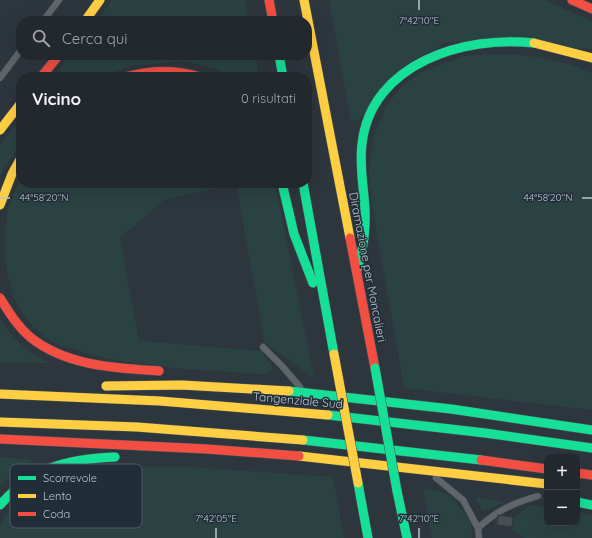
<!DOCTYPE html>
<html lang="it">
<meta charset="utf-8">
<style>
body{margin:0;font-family:Quicksand,sans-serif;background:#2a3036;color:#f1f3f6}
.controls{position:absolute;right:12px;bottom:12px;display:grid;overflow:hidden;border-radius:8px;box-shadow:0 4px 16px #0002}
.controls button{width:36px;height:36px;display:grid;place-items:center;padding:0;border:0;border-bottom:1px solid #3f444a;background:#22282e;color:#f1f3f6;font:20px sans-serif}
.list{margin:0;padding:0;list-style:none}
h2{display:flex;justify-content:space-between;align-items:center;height:52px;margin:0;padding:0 16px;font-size:17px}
h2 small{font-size:13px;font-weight:400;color:#a2a6aa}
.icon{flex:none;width:22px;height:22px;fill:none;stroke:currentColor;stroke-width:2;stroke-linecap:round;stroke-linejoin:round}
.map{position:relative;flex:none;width:592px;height:538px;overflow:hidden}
.search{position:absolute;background:#22282e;box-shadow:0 4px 16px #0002;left:16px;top:16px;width:296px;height:44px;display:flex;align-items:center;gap:10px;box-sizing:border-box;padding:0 14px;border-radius:16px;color:#a2a6aa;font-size:15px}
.panel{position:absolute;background:#22282e;box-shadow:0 4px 16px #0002;left:16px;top:72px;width:296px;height:116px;border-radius:16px}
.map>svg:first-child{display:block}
.green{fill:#2b4243}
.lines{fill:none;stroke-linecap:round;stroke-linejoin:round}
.lane-casing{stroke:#4d5257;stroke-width:7}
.fast-casing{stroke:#4b5259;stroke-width:10}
.slow-casing{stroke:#4b5259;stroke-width:10}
.jam-casing{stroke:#4b5259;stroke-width:10}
.lane{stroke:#5e656b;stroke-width:6}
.fast{stroke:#16e098;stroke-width:9}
.slow{stroke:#ffcf43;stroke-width:9}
.jam{stroke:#f24e42;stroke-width:9}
.fast-bridge-casing{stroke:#4b5259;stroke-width:10;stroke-linecap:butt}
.slow-bridge-casing{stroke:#4b5259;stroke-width:10;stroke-linecap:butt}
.fast-bridge{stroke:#16e098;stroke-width:9}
.slow-bridge{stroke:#ffcf43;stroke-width:9}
.wall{fill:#3c4247}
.shaded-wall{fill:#31363a}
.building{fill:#464d53;stroke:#31363a}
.ticks{fill:none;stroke:#bac4cd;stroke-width:1.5}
.labels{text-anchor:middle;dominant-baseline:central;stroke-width:3;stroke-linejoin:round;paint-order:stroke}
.street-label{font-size:12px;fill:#bac4cd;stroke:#212e38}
.key{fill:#212e38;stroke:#4f5b65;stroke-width:1}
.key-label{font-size:11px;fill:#bac4cd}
.ticks-label{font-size:10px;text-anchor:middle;fill:#bac4cd;stroke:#212e38;stroke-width:3;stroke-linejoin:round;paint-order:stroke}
</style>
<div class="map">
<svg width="592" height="538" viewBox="0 0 592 538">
<rect width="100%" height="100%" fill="#2e363d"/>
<g class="green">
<polygon points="112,0 245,0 249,21 97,21"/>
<polygon points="329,0 544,0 592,21 592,49 444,42 359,120 351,121"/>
<path d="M 495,54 C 530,55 560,59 592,73 L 592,410 L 404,388 L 372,204 L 369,170 L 374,136 L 385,109 L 400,88 L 420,73 L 464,56 Z"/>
<polygon points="70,55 255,55 259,77 230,77 216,69 183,61 131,66 99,77 53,77"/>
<polygon points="21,118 21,142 0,176 0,145"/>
<path d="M 21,178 L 21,183 L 275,183 L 314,378 L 265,343 L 236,184 L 164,200 L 120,238 L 139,341 L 262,351 L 273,369 L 267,375 C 205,369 135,369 76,350 C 69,347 59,346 53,342 C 6,315 0,258 8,209 C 11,199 17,188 21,178 Z"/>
<path d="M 0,319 C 11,338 28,352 48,362 L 47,363 L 0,363 Z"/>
<polygon points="0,457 30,459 32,461 17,471 0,486"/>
<polygon points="119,466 190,467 333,477 344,538 0,538 0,525 2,521 21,496 49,477 80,467"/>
<polygon points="423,489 442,492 451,496 471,522 472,538 432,538"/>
<polygon points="475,497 506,502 483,511"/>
<polygon points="530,505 547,507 547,523 577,523 577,512 592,515 592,538 525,538 511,530 512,520"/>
</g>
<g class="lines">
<g class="lane-casing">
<g id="lane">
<polyline points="43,21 59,0"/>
<polyline points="0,78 21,50"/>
<polyline points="263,347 282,366 300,387"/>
<path d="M 436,478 L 463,500 L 478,528 C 498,510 513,503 538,496"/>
<polyline points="478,528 479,538"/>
</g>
</g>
<g class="fast-casing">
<g id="fast">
<polyline points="279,55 283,77"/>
<polyline points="282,183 294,234 313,283"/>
<polyline points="303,183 334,354"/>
<path d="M 357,270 C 363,250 366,231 365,210 C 364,188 359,166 362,144 C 371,63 465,35 534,43"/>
<polyline points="289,391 451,409 592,430"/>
<polyline points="328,415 485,433 592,448"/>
<polyline points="303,440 481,460"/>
<polyline points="358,483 368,538"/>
<polyline points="397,491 407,538"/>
<polyline points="577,502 592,505"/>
<path d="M 0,505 C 34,467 66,459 115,457"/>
</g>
</g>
<g class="slow-casing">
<g id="slow">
<polyline points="304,0 350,238"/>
<polyline points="85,21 100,0"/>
<polyline points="534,43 592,58"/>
<polyline points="0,130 21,103"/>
<polyline points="0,205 12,174 21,158"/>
<polyline points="106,386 182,385 289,391"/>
<polyline points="0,394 160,401 328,415"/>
<polyline points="0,422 137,427 303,440"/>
<polyline points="299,456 547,484"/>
</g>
</g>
<g class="jam-casing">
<g id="jam">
<polyline points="269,0 273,21"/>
<polyline points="572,0 592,9"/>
<polyline points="41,77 59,55"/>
<path d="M 125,77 C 150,70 175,69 200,77"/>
<polyline points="350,238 375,368"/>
<path d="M 0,298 C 9,312 17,326 30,337 C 66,366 115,368 159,371"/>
<polyline points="0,439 207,449 299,456"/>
<polyline points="481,460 547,469"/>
<polyline points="577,473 592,475"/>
</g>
</g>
<use href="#lane" class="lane"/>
<use href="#fast" class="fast"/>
<use href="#slow" class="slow"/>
<use href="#jam" class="jam"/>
<g class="fast-bridge-casing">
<polyline id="fast-bridge" points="375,368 397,491"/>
</g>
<g class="slow-bridge-casing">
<polyline id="slow-bridge" points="334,354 358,483"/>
</g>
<use href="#fast-bridge" class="fast-bridge"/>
<use href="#slow-bridge" class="slow-bridge"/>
</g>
<polygon class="wall" points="498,515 511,530 495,528 496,519"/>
<polygon class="shaded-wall" points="497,525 512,527 511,530 495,528"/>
<polygon class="building" points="498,515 513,517 512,527 497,525"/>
<path class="ticks" d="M 419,0 L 419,10M 0,198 L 10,198M 582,198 L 592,198M 216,528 L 216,538M 419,528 L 419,538"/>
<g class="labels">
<g class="street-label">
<text transform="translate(368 267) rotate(79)">Diramazione per Moncalieri</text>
<text transform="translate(298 400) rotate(5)">Tangenziale Sud</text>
</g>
</g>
<rect x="10" y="464" width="132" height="64" rx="6" class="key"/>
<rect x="18" y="476" width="18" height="4" fill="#16e098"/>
<rect x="18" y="494" width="18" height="4" fill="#ffcf43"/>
<rect x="18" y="512" width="18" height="4" fill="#f24e42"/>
<g class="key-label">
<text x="43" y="482">Scorrevole</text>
<text x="43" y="500">Lento</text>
<text x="43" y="518">Coda</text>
</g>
<g class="ticks-label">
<text x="419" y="24">7°42'10"E</text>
<text x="44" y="201">44°58'20"N</text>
<text x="548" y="201">44°58'20"N</text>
<text x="216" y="522">7°42'05"E</text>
<text x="419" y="522">7°42'10"E</text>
</g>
</svg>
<div class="controls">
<button>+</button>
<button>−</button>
</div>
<div class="search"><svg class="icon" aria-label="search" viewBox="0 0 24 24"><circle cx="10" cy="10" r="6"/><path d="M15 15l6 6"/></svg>Cerca qui</div>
<section class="panel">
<h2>Vicino<small>0 risultati</small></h2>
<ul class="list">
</ul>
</section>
</div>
